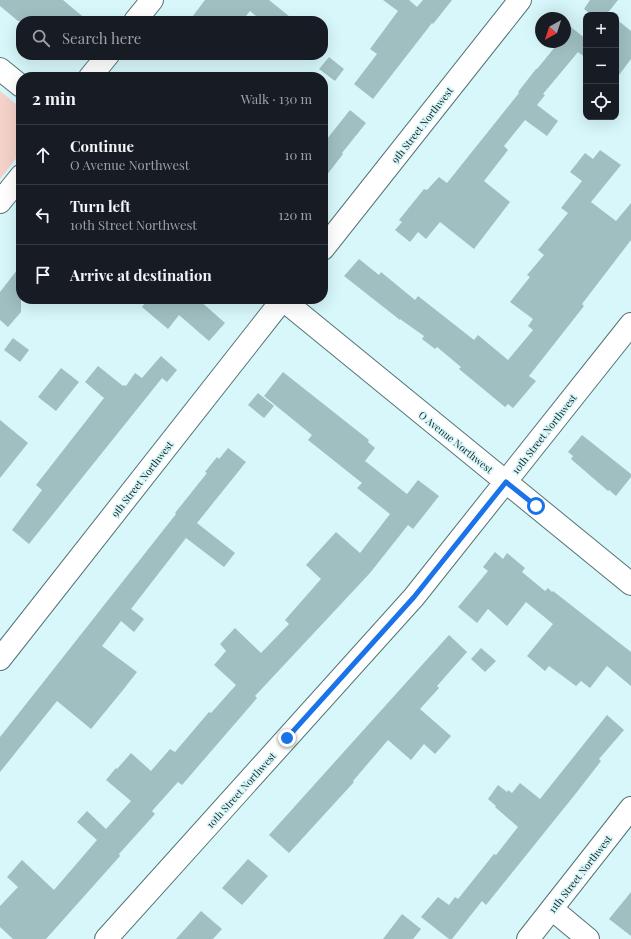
<!DOCTYPE html>
<meta charset="utf-8">
<style>
body{margin:0;font-family:"Playfair Display",serif;background:#242831;color:#f1f3f6}
.controls{position:absolute;right:12px;top:12px;display:grid;overflow:hidden;border-radius:8px;box-shadow:0 4px 16px #0002}
.controls button{width:36px;height:36px;display:grid;place-items:center;padding:0;border:0;border-bottom:1px solid #363941;background:#171b24;color:#f1f3f6;font:20px sans-serif}
.compass{position:absolute;left:535px;top:12px;width:36px;height:36px;border-radius:50%;background:#171b24;box-shadow:0 4px 16px #0002;rotate:219deg}
.stop{position:absolute;width:12px;height:12px;margin:-9px;border:3px solid #1a73e8;border-radius:50%;background:#fff}
.stop.end{background:#1a73e8;border-color:#fff;box-shadow:0 1px 4px #0008}
.list{margin:0;padding:0;list-style:none}
h2{display:flex;justify-content:space-between;align-items:center;height:52px;margin:0;padding:0 16px;font-size:17px}
h2 small{font-size:13px;font-weight:400;color:#9ea1a6}
.list li{display:grid;grid-template-columns:26px 1fr auto;gap:12px;align-items:center;box-sizing:border-box;height:60px;padding:0 16px;border-top:1px solid #363941}
.list b{display:block;font-size:15px;white-space:nowrap}
.list p{margin:0;font-size:13px;white-space:nowrap;color:#9ea1a6}
.list em{font-size:13px;font-style:normal;color:#9ea1a6}
.icon{flex:none;width:22px;height:22px;fill:none;stroke:currentColor;stroke-width:2;stroke-linecap:round;stroke-linejoin:round}
.map{position:relative;flex:none;width:631px;height:939px;overflow:hidden}
.search{position:absolute;background:#171b24;box-shadow:0 4px 16px #0002;left:16px;top:16px;width:312px;height:44px;display:flex;align-items:center;gap:10px;box-sizing:border-box;padding:0 14px;border-radius:16px;color:#9ea1a6;font-size:15px}
.panel{position:absolute;background:#171b24;box-shadow:0 4px 16px #0002;left:16px;top:72px;width:312px;height:232px;border-radius:16px}
.map>svg:first-child{display:block}
.green{fill:#f4d2ca}
.building{fill:#a0bfc1}
.lines{fill:none;stroke-linecap:round;stroke-linejoin:round}
.minor-casing{stroke:#557274;stroke-width:24}
.minor{stroke:#fff;stroke-width:22}
.route{stroke:#1a73e8;stroke-width:5}
.labels{text-anchor:middle;dominant-baseline:central;stroke-width:3;stroke-linejoin:round;paint-order:stroke}
.street-label{font-size:10px;fill:#162223;stroke:#d7f7fa}
</style>
<div class="map">
<svg width="631" height="939" viewBox="0 0 631 939">
<rect width="100%" height="100%" fill="#d7f7fa"/>
<polygon class="green" points="0,91 21,108 21,152 0,179"/>
<g class="building">
<polygon points="0,0 63,0 88,21 18,21 0,6"/>
<polygon points="205,0 269,0 295,21 262,21 250,11 242,21 189,21"/>
<polygon points="383,0 409,0 417,7 423,0 452,0 433,24 432,23 373,99 354,84 377,54 370,49 398,11"/>
<polygon points="590,0 618,0 606,15 592,15 584,9"/>
<polygon points="616,19 631,31 631,59 616,79"/>
<polygon points="571,27 586,39 586,58 578,52 543,94 545,95 537,105 558,121 547,136 525,120 504,146 508,150 484,181 510,202 474,249 440,222 426,239 418,232 410,242 395,230 402,222 399,220 424,189 427,190 439,177 447,183 519,93 518,92 536,69 537,69 559,42 565,42 565,34"/>
<polygon points="329,57 344,69 335,81 319,69"/>
<polygon points="350,110 366,123 342,153 343,154 323,180 323,144"/>
<polygon points="600,150 621,165 591,202 616,221 631,203 631,240 582,304 584,306 529,376 536,381 513,408 508,404 505,407 459,369 461,367 437,347 435,349 422,339 424,336 400,319 400,320 344,276 359,259 379,275 381,272 415,300 418,296 474,340 478,335 508,360 533,330 528,326 533,319 510,302 530,277 527,275 544,255 538,250 568,213 561,208 582,181 570,172 585,153 593,159"/>
<polygon points="21,265 21,312 8,327 0,320 0,292"/>
<polygon points="148,299 198,299 225,323 209,341 179,315 168,329 142,307"/>
<polygon points="13,338 29,350 20,362 4,350"/>
<polygon points="161,356 177,370 167,382 162,378 29,544 12,530 42,490 36,485 104,398 85,382 98,366 123,386 124,385 126,386 135,373 142,378"/>
<polygon points="61,368 79,382 56,411 38,397"/>
<polygon points="283,372 369,440 368,442 375,448 365,461 407,494 418,480 439,496 413,529 408,525 370,573 255,696 257,698 182,785 178,782 152,811 155,814 119,854 120,856 46,939 13,939 0,927 0,906 18,887 7,877 22,860 54,890 97,840 77,822 87,811 106,829 131,801 106,780 116,768 117,769 131,753 151,771 170,749 175,752 209,712 211,713 236,685 214,665 226,651 220,644 235,628 261,653 289,624 285,620 321,579 306,565 336,532 360,553 390,514 357,488 362,483 308,440 312,435 264,396"/>
<polygon points="258,393 274,406 264,418 248,405"/>
<polygon points="0,420 28,443 0,478"/>
<polygon points="582,435 631,474 631,477 616,496 609,490 608,491 571,459 573,456 568,452"/>
<polygon points="228,448 246,462 197,523 235,553 224,567 186,538 131,609 144,619 134,632 121,621 102,646 137,672 123,690 91,729 57,701 0,772 0,737 176,514 175,513 207,473 205,472 217,457 219,459"/>
<polygon points="495,552 503,559 507,553 525,568 522,572 545,591 548,588 552,592 553,591 631,652 631,686 607,666 590,688 581,681 576,686 549,666 545,671 527,656 553,624 526,602 507,626 488,609 477,623 458,607 488,571 483,567"/>
<polygon points="449,635 467,652 437,686 439,688 420,709 451,736 435,754 424,744 411,760 388,740 353,781 354,782 289,853 269,835"/>
<polygon points="481,648 496,661 485,672 471,659"/>
<polygon points="607,715 624,730 599,759 601,761 577,792 486,905 482,901 452,939 449,939 421,917 438,897 449,905 455,897 458,899 494,854 496,855 518,827 495,807 496,806 488,799 498,785 507,792 508,790 512,793 520,783 540,799"/>
<polygon points="248,859 268,876 242,905 222,888"/>
<polygon points="631,892 631,936 609,919"/>
<polygon points="201,911 222,929 213,939 176,939"/>
<polygon points="402,914 421,929 413,939 383,939"/>
</g>
<g class="lines">
<g class="minor-casing">
<g id="minor">
<polyline points="135,21 152,0"/>
<polyline points="0,69 21,86"/>
<polyline points="90,77 108,55"/>
<polyline points="0,202 21,176"/>
<polyline points="323,249 520,0"/>
<polyline points="282,299 631,584"/>
<polyline points="0,659 283,299"/>
<polyline points="552,909 588,939"/>
<polyline points="106,939 414,597 631,324"/>
<polyline points="528,939 631,808"/>
</g>
</g>
<use href="#minor" class="minor"/>
</g>
<g class="lines">
<polyline class="route" points="287,738 414,597 506,482 536,506"/>
</g>
<g class="labels">
<g class="street-label">
<text transform="translate(422 125) rotate(-52)">9th Street Northwest</text>
<text transform="translate(544 434) rotate(-52)">10th Street Northwest</text>
<text transform="translate(456 442) rotate(39)">O Avenue Northwest</text>
<text transform="translate(142 479) rotate(-52)">9th Street Northwest</text>
<text transform="translate(241 790) rotate(-48)">10th Street Northwest</text>
<text transform="translate(580 874) rotate(-52)">11th Street Northwest</text>
</g>
</g>
</svg>
<div class="controls">
<button>+</button>
<button>−</button>
<button><svg class="icon" aria-label="locate" viewBox="0 0 24 24"><circle cx="12" cy="12" r="6"/><path d="M12 2v4M12 18v4M2 12h4M18 12h4"/></svg></button>
</div>
<svg class="compass" viewBox="-18 -18 36 36"><path d="M0-13l5 13h-10z" fill="#e53935"/><path d="M0 13l5-13h-10z" fill="#9ea1a6"/></svg>
<div class="stop" style="left:536px;top:506px"></div>
<div class="stop end" style="left:287px;top:738px"></div>
<div class="search"><svg class="icon" aria-label="search" viewBox="0 0 24 24"><circle cx="10" cy="10" r="6"/><path d="M15 15l6 6"/></svg>Search here</div>
<section class="panel">
<h2>2 min<small>Walk · 130 m</small></h2>
<ul class="list">
<li><svg class="icon" aria-label="ahead" viewBox="0 0 24 24"><path d="M12 20V5M6 11l6-6 6 6"/></svg><div><b>Continue</b><p>O Avenue Northwest</p></div><em>10 m</em></li>
<li><svg class="icon" aria-label="left" viewBox="0 0 24 24"><path d="M17 20v-9H6M10 6l-5 5 5 5"/></svg><div><b>Turn left</b><p>10th Street Northwest</p></div><em>120 m</em></li>
<li><svg class="icon" aria-label="arrive" viewBox="0 0 24 24"><path d="M6 21V4h12l-3 4 3 4H6"/></svg><div><b>Arrive at destination</b></div></li>
</ul>
</section>
</div>
